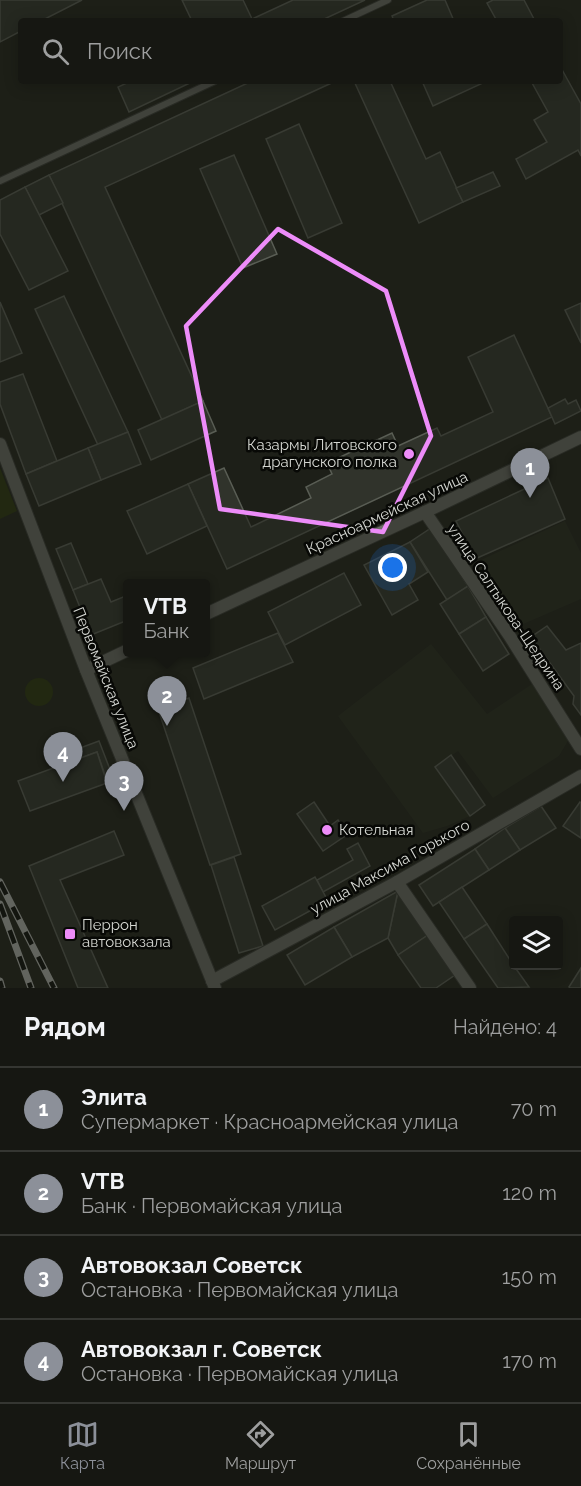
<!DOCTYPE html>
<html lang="ru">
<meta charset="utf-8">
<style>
body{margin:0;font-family:Raleway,sans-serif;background:#232420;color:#f1f3f6}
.controls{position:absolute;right:18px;bottom:18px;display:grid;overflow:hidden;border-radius:6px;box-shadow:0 3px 15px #0003}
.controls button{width:54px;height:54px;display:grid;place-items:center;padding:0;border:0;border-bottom:2px solid #353632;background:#161712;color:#f1f3f6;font:30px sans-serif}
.you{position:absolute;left:393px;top:568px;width:21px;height:21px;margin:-15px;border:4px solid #fff;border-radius:50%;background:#1a73e8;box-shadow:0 0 0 9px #1a73e833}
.badge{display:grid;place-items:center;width:39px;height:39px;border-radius:50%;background:#8c9099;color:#fff;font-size:20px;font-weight:700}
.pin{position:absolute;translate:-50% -50px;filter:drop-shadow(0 2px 3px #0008)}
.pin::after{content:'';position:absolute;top:32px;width:21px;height:18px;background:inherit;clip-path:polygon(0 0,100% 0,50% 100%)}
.popup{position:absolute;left:123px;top:579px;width:87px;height:78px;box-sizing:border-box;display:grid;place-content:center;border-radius:6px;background:#161712;filter:drop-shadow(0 2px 4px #0005);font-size:20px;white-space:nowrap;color:#9e9f9f}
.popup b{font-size:22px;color:#f1f3f6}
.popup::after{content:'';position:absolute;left:50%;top:100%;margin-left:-12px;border:12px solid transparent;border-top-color:#161712}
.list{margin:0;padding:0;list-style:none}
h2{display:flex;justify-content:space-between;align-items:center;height:78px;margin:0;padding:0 24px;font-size:26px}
h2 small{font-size:20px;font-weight:400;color:#9e9f9f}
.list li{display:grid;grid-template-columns:39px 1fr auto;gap:18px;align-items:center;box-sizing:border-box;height:84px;padding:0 24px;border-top:2px solid #353632}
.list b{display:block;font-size:22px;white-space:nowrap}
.list p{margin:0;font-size:20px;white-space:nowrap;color:#9e9f9f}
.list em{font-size:20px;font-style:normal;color:#9e9f9f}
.icon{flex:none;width:33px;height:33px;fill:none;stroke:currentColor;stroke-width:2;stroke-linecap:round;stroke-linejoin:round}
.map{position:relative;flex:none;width:581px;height:988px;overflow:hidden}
.search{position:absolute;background:#161712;box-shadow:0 3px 15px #0003;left:18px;right:18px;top:18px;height:66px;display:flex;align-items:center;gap:15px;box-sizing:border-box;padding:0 21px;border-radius:6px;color:#9e9f9f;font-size:22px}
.sheet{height:414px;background:#161712}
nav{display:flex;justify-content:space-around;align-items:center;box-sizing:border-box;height:84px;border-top:2px solid #353632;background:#161712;font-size:16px;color:#9e9f9f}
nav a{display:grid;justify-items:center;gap:3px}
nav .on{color:#8c9099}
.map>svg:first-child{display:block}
.built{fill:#25291c}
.green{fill:#28330a}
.building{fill:#30332b;stroke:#595d54;stroke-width:1.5}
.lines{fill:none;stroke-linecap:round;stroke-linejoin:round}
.lane-casing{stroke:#383a35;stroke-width:8}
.street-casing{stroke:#383a35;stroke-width:14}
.lane{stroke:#6b6e66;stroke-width:6}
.street{stroke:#6b6e66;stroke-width:12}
.rail-casing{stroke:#b7b9b4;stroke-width:7}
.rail{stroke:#080906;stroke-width:4.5;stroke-dasharray:14;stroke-linecap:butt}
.marked{fill:none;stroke:#ed8cf9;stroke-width:4.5;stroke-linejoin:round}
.poi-dot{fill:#ed8cf9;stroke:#080906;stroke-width:2}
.labels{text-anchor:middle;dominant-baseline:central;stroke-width:5;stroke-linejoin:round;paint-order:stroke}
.poi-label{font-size:15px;fill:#d5d7d2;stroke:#080906;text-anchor:start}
.street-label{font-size:15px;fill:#d5d7d2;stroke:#080906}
</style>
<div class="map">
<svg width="581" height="988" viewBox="0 0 581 988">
<rect width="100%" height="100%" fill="#1d1f18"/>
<g class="built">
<polygon points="565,521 581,553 581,599 514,628 478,563 483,559"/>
<polygon points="431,644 487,714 532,684 569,739 559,756 493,798 458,751 435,767 470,816 447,826 423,833 338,716"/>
</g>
<g class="green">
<polygon points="0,468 17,511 0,519"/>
<circle cx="39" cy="692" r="14"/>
</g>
<g class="building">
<polygon points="0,0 82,0 41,21 21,21 21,31 0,42"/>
<polygon points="182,0 243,0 253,21 192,21"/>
<polygon points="293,0 365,0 320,21 253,21 252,19"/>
<polygon points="427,0 445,0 454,21 394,21 392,16"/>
<polygon points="493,0 524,0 535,21 497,21 487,3"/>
<polygon points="560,66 581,104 581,156 578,150 526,179 516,159 547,142 534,120 548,112 531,81 560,81"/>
<polygon points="131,81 194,81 129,112 118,87"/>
<polygon points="252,81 336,81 105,187 203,401 162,420 49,175"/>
<polygon points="354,81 390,81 426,159 440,152 463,202 419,223"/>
<polygon points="422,81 482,81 483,83 433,106"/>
<polygon points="299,124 342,223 308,238 266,139"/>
<polygon points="234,155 277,254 243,268 200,169"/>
<polygon points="493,172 500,186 463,202 456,188"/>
<polygon points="49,175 63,203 39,215 25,187"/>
<polygon points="25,187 68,271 29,290 0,234 0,200"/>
<polygon points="64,296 128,432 98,445 35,309"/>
<polygon points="0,302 22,353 0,362"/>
<polygon points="581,303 581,343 565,310"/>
<polygon points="514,335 552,417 227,569 188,484 224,468 251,527 311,498 306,487 332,474 327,463 392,433 398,446 437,428 441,436 493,412 468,357"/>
<polygon points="23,374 57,461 26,474 0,404 0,382"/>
<polygon points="565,399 568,404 576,400 581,411 555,424 548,408"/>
<polygon points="203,401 216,431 151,460 138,430"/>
<polygon points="128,432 141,464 101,480 88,448"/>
<polygon points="88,448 101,480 39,506 26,474"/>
<polygon points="548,478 565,519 475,559 456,521"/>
<polygon points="188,484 207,526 147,554 127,511"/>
<polygon points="431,528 468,586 447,600 410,542"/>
<polygon points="410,542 428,572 409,584 418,600 392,615 364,565"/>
<polygon points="71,543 88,584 73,590 56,549"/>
<polygon points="344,573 361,605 285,645 268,612"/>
<polygon points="101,579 111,602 128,595 128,620 91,635 73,590"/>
<polygon points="468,586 486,617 459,634 440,604"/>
<polygon points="486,617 509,654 483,671 459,634"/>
<polygon points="547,626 566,650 581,643 581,715 573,704 574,696 531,637"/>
<polygon points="278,633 293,662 204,699 193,668"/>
<polygon points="189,698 241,854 210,865 158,709"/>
<polygon points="99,741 111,772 105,775 97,752 75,760 72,751"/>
<polygon points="97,752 107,783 30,811 18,781"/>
<polygon points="451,755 485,805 470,816 435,767"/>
<polygon points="314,802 330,826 338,820 348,834 323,851 297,814"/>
<polygon points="580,802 581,803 581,838 563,826"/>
<polygon points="541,806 556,828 520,850 505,828"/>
<polygon points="505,828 520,850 489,870 475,849"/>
<polygon points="114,831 124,855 60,880 108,988 78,988 29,866"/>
<polygon points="358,843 370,866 323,892 317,880 353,860 347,849"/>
<polygon points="475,849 489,870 433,906 419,885"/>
<polygon points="234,857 263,946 239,953 211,865"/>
<polygon points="315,877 328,901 275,930 262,906"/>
<polygon points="462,887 487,924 464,939 439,902"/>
<polygon points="398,891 428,935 398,955 388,938"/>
<polygon points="398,891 388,938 352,957 334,927"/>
<polygon points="487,924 514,966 529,987 498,988 464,939"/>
<polygon points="334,927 352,957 305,985 287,955"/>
<polygon points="428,935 455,975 436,988 421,988 398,955"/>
<polygon points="581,968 581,988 570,988 569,987"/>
</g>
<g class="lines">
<g class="lane-casing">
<g id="lane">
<polyline points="343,21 388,0"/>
<polyline points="0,181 215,81"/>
</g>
</g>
<g class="street-casing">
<g id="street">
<polyline points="0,444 86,670 215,988"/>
<polyline points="425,512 509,635 581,749"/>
<polyline points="206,614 425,512 581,437"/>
<polyline points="86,670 128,650"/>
<polyline points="397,882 470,988"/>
<polyline points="212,981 397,882 581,776"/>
</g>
</g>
<use href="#lane" class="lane"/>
<use href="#street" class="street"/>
<g class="rail-casing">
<g id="rail">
<polyline points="0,882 54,988"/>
<polyline points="0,904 31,988"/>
<polyline points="0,981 2,988"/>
</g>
</g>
<use href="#rail" class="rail"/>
</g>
<path d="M0 0H581V988H0ZM 278,229 L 386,291 L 431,436 L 383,532 L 220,509 L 186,326 Z" fill="#1d1f18" fill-opacity=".55" fill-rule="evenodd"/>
<path class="marked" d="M 278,229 L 386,291 L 431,436 L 383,532 L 220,509 L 186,326 Z"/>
<g class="poi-dot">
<circle cx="409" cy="454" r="6"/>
<circle cx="327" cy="830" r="6"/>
<rect x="64" y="928" width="12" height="12" rx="3"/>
</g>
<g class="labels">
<g class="poi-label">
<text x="397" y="445" text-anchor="end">Казармы Литовского<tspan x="397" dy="17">драгунского полка</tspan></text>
<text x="339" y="830">Котельная</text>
<text x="82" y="925">Перрон<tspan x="82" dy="17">автовокзала</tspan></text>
</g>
<g class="street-label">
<text transform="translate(387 513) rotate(-25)">Красноармейская улица</text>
<text transform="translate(506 607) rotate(56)">улица Салтыкова-Щедрина</text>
<text transform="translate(106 678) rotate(68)">Первомайская улица</text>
<text transform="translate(390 867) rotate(-29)">улица Максима Горького</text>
</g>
</g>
</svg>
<div class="controls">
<button><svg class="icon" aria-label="layers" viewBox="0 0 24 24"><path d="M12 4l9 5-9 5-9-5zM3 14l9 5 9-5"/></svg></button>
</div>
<div class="you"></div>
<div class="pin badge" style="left:530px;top:498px">1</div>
<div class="pin badge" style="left:167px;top:726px">2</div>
<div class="popup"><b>VTB</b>Банк</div>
<div class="pin badge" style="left:124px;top:811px">3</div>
<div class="pin badge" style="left:63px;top:782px">4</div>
<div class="search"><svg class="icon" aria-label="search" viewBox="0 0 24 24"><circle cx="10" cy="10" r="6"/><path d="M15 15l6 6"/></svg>Поиск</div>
</div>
<section class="sheet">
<h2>Рядом<small>Найдено: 4</small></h2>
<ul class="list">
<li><span class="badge">1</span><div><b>Элита</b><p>Супермаркет · Красноармейская улица</p></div><em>70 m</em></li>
<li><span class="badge">2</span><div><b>VTB</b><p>Банк · Первомайская улица</p></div><em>120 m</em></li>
<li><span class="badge">3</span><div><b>Автовокзал Советск</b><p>Остановка · Первомайская улица</p></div><em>150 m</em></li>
<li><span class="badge">4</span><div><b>Автовокзал г. Советск</b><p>Остановка · Первомайская улица</p></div><em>170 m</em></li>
</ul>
</section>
<nav>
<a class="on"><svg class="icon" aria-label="map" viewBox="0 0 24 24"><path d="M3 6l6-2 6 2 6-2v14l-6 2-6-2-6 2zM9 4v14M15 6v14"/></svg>Карта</a>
<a><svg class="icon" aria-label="directions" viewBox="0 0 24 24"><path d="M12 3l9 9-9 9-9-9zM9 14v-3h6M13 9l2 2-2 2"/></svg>Маршрут</a>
<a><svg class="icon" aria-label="saved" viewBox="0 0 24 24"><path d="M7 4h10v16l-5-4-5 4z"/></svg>Сохранённые</a>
</nav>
